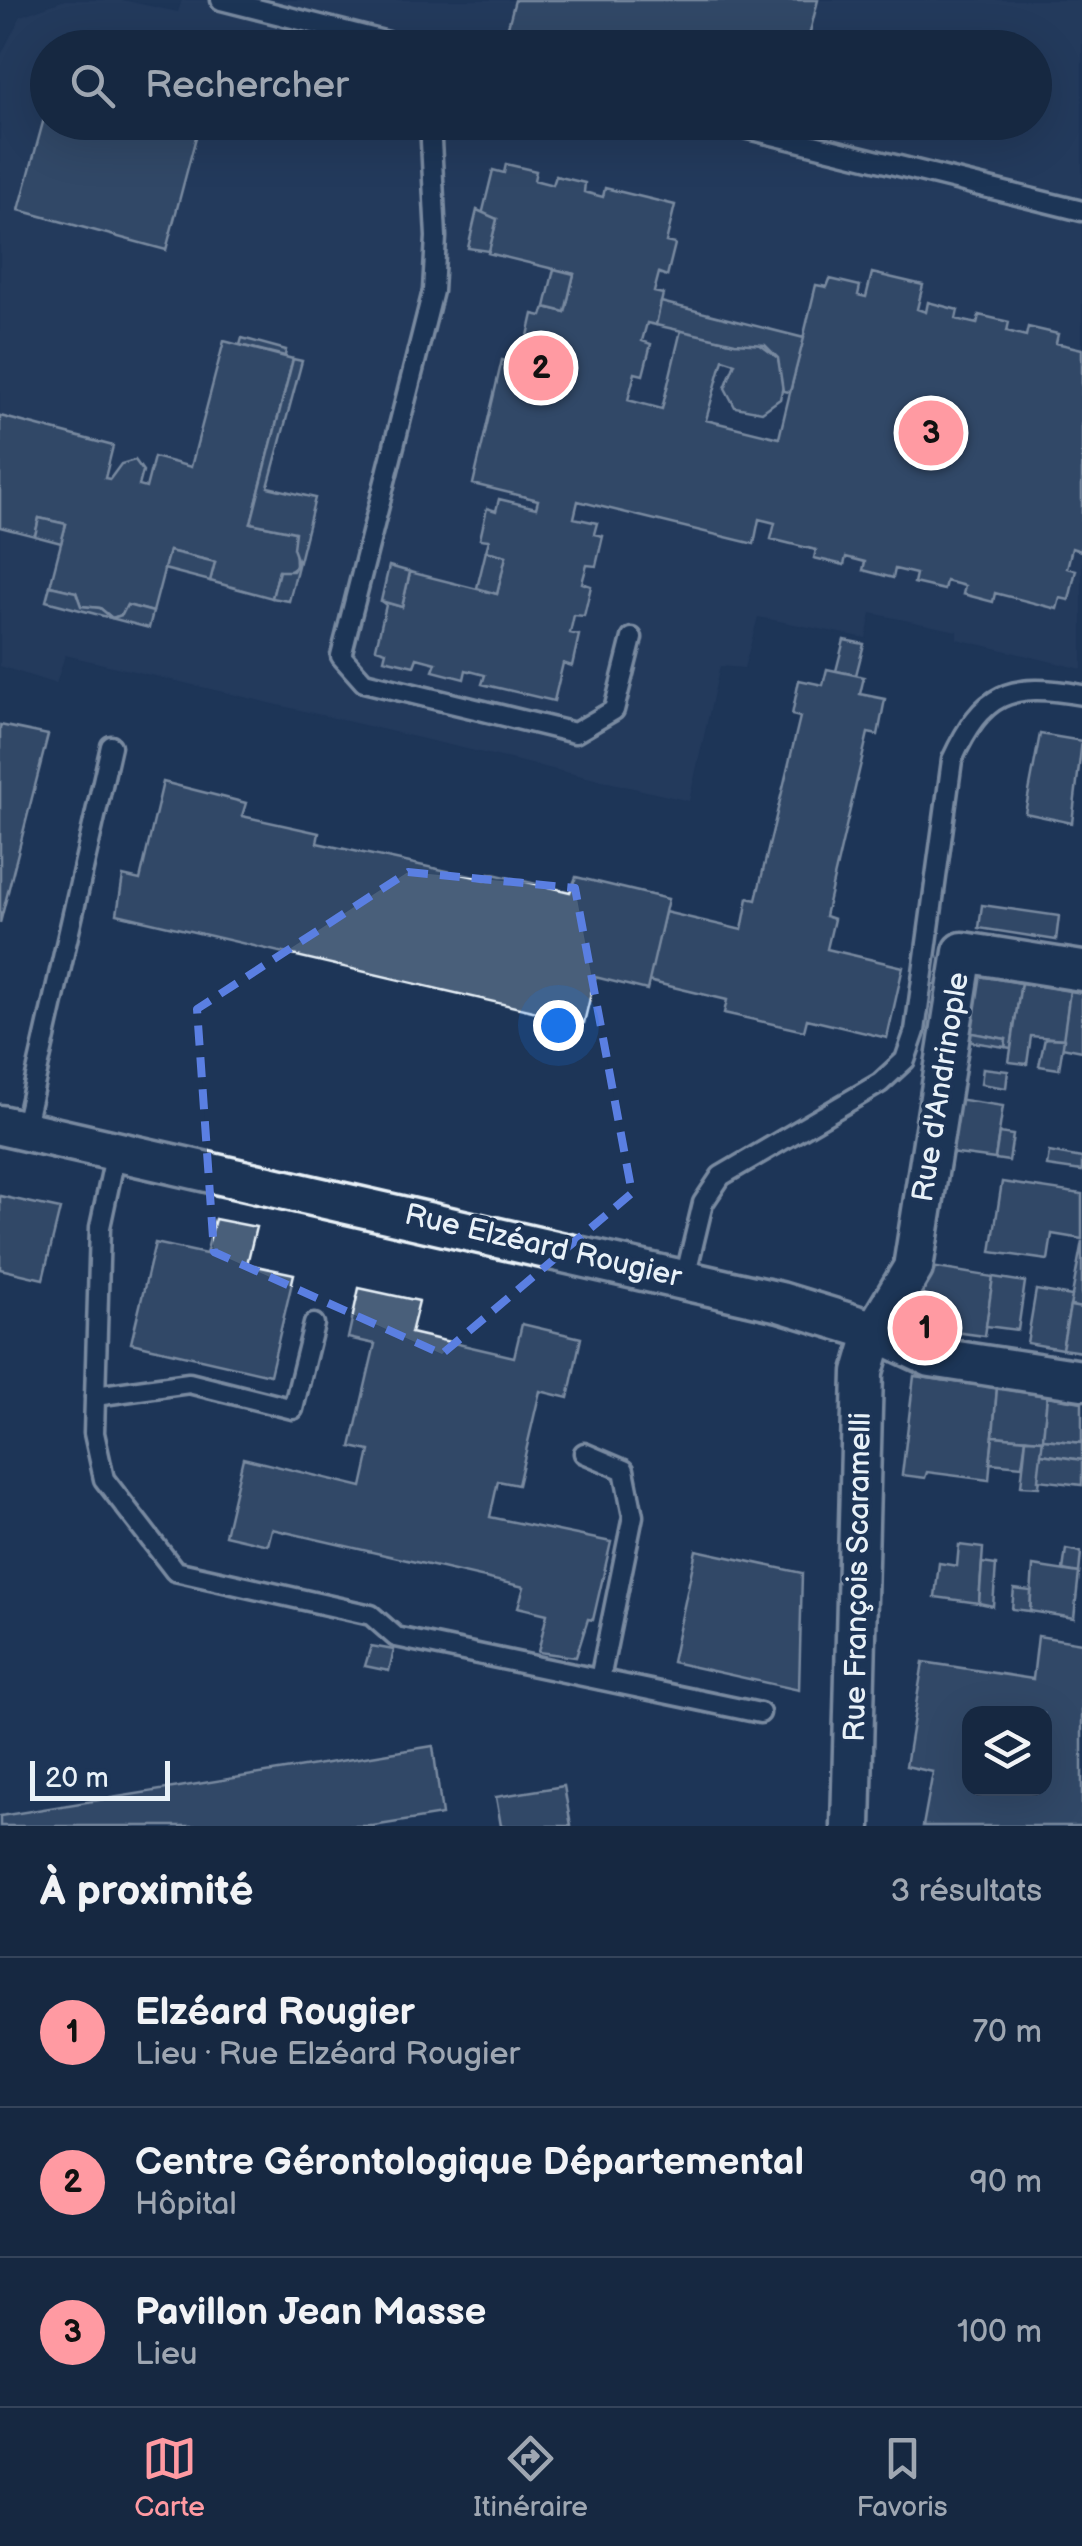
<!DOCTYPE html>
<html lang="fr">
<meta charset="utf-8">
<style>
body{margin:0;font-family:"Balsamiq Sans",sans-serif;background:#23344c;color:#f1f3f6}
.controls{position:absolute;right:30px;bottom:30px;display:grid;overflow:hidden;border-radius:20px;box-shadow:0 10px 40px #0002}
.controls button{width:90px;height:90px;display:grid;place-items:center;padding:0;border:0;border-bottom:2px solid #35445a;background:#162841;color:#f1f3f6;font:50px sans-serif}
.scale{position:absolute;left:30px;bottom:25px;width:140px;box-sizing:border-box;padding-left:10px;border:5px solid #e8f1f8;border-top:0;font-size:28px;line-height:35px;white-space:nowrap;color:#e8f1f8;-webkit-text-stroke:8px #1d3557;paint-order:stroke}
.you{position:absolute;left:558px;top:1025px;width:35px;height:35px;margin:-25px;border:8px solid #fff;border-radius:50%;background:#1a73e8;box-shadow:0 0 0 15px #1a73e833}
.badge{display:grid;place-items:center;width:65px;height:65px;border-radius:50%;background:#ff9aa2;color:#111;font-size:32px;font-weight:700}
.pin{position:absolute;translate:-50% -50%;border:5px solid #fff;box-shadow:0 2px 10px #0006}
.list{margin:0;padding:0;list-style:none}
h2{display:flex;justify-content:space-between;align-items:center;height:130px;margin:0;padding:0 40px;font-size:42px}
h2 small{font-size:32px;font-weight:400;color:#9ea6b1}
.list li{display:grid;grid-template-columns:65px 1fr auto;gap:30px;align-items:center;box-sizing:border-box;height:150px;padding:0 40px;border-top:2px solid #35445a}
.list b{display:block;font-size:38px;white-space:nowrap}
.list p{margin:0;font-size:32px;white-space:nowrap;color:#9ea6b1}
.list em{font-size:32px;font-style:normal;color:#9ea6b1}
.icon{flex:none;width:55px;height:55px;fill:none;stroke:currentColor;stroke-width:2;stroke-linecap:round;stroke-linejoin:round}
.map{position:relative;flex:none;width:1082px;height:1826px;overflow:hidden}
.search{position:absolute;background:#162841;box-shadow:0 10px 40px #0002;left:30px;right:30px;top:30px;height:110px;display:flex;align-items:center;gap:25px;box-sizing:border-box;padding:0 35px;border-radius:55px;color:#9ea6b1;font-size:38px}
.sheet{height:580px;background:#162841}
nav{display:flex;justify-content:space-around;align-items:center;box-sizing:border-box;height:140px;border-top:2px solid #35445a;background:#162841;font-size:28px;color:#9ea6b1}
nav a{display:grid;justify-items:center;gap:5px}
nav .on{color:#ff9aa2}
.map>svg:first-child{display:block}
.built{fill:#2a4162;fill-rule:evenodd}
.building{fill:#495e7a;stroke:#e8f1f8;stroke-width:2.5;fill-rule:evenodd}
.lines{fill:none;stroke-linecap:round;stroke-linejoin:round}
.lane-casing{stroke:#e8f1f8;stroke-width:25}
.street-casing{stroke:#e8f1f8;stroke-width:45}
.lane{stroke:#1d3557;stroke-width:18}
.street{stroke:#1d3557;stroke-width:38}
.marked{fill:none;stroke:#5a7fe2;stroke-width:8;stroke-dasharray:20 12;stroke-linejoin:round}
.labels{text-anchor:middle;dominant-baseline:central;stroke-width:8;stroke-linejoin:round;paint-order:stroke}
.street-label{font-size:30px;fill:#e8f1f8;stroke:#1d3557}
</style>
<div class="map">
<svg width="1082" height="1826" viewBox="0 0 1082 1826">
<rect width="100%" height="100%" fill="#1d3557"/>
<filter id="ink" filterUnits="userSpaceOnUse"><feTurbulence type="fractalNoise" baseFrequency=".01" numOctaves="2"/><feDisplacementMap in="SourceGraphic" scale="20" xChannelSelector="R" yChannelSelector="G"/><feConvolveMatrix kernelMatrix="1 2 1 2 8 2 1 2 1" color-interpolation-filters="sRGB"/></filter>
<g filter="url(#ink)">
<path class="built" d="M 65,0 L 122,0 L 178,12 L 182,0 L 1082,0 L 1082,669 L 957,639 L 957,631 L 871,613 L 866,638 L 758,617 L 744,668 L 720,666 L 689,801 L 65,655 L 56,684 L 0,666 L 0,57 L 21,16 ZM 48,48 L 1034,48 L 1034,122 L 48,122 Z"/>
<g class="building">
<polygon points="515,0 818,0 806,48 560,48 506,34"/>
<polygon points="48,104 48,122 200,122 166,250 19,210"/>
<polygon points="506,164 536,171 534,180 553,185 556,176 585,183 584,192 603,197 605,188 675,205 666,242 675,244 667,276 659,273 654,292 663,294 656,325 647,323 642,341 651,344 643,375 635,373 628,400 662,409 681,330 735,343 755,341 778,358 784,382 780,399 762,412 735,407 725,388 735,363 723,359 706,420 779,438 816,285 827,287 830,279 860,286 858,295 866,297 872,273 923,285 917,309 926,312 928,302 958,310 956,319 977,324 979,315 1009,322 1007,331 1026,336 1028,327 1058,334 1056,343 1082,349 1082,545 1081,551 1072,548 1067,568 1076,570 1069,600 1060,598 1057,609 995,593 993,602 963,594 965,586 946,581 944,590 914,583 916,574 895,569 893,578 863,570 865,562 846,557 844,565 814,558 816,550 771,539 775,523 759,519 754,544 578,501 574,518 597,523 594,534 603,536 596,566 587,565 582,583 591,586 584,616 574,615 570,633 579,635 572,666 563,663 554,701 482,684 485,675 466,670 464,679 433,671 436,663 417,658 414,666 384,659 386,651 376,648 386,605 381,601 402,607 410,572 497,594 506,556 486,551 489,540 480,539 487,508 496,511 499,499 536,508 538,500 473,484 502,360 568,376 569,368 532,359 535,347 526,345 533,314 542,316 545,307 565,312 574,274 488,253 497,219 482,215 493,170 504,173"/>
<polygon points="477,210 497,219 489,251 468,248"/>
<polygon points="554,269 574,274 565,312 545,307"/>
<polygon points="661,302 804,338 790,392 783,391 778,358 765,345 735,343 656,325"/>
<polygon points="242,338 286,350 285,356 240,345"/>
<polygon points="224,341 293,359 251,523 295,532 296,567 289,572 279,571 272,598 210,581 215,562 169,551 153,612 127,605 122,615 112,618 100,608 81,606 76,592 50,586 66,524 39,518 35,536 0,527 0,416 113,446 105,478 110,479 121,464 135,460 143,471 139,486 146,488 154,457 191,467"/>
<polygon points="293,359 302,361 268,487 315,498 289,601 272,598 279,571 293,571 298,562 293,548 295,532 251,523"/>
<polygon points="39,518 66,524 61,543 35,536"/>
<polygon points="169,551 215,562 210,581 164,569"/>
<polygon points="486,551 506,556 497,594 477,588"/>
<polygon points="389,566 410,572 402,607 381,601"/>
<polygon points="50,586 76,592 81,606 100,608 112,618 122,615 127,605 153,612 149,628 46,601"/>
<polygon points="844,640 864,644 856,675 836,671"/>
<polygon points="827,669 864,677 860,694 885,699 878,735 868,733 825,916 834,919 827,949 903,967 887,1038 807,1019 804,1031 724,1013 727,1000 648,981 665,912 742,930 748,898 756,900 800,717 792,715 799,680 823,685"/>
<polygon points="0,725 48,735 0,923"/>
<polygon points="1040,734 1082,741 1072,823 1025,813"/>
<polygon points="163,782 246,803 242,816 319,833 317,843 489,880 489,873 570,892 576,877 668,899 647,990 595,977 584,1023 117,914 123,876 140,880"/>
<polygon points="982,905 1059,916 1056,940 979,928"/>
<polygon points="973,975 1021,983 1011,1048 1005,1047 1006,1039 967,1032"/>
<polygon points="1021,983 1070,991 1064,1039 1031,1036 1027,1064 1009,1062"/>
<polygon points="1070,991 1082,993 1082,1051 1062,1047"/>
<polygon points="967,1032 1006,1039 1005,1047 966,1041"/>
<polygon points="1045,1038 1064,1039 1059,1069 1039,1066"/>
<polygon points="983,1068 1008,1071 1006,1088 981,1084"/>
<polygon points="950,1098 1003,1106 995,1159 942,1152"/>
<polygon points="999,1133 1013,1135 1009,1161 995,1159"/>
<polygon points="1049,1152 1082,1158 1082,1171 1047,1166"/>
<polygon points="1002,1182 1082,1194 1082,1239 1052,1234 1048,1260 991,1252"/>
<polygon points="0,1196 60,1209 43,1279 0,1269"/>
<polygon points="215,1219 256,1227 247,1264 294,1274 270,1375 131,1343 155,1243 206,1254"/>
<polygon points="1082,1241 1082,1308 1070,1306"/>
<polygon points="925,1266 993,1277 985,1336 916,1327"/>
<polygon points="993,1277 1025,1282 1018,1330 986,1326"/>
<polygon points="359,1288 419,1301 411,1333 514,1357 522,1324 581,1338 568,1398 540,1391 518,1485 498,1481 490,1517 611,1542 593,1620 588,1619 576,1657 538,1652 547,1614 518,1607 524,1587 272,1529 268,1545 225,1535 243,1458 362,1487 370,1451 351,1447 375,1344 348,1338"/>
<polygon points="1036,1290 1072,1296 1062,1349 1027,1343"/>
<polygon points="1070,1306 1082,1308 1082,1352 1062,1349"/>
<polygon points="914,1376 997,1388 989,1480 927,1472 925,1478 902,1475"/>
<polygon points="997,1388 1047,1396 1043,1440 993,1436"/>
<polygon points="1047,1396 1082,1402 1082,1443 1043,1439"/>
<polygon points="993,1436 1026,1439 1022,1466 990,1463"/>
<polygon points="1026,1439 1043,1440 1039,1487 1021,1486"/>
<polygon points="1043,1439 1082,1443 1082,1460 1041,1454"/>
<polygon points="1041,1454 1082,1460 1082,1485 1038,1480"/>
<polygon points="959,1545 983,1548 979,1603 935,1597 939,1563 957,1566"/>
<polygon points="1066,1549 1081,1552 1079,1573 1063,1570"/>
<polygon points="696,1550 802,1573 799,1690 672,1662"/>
<polygon points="982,1563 996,1565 993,1606 979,1603"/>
<polygon points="1033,1566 1079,1573 1074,1618 1030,1611"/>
<polygon points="1014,1589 1031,1591 1030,1611 1012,1609"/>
<path d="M 1038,1636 L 1082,1643 L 1082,1826 L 923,1826 L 933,1772 L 906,1766 L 923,1662 L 1033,1679 ZM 970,1714 L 1044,1714 L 1044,1788 L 970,1788 Z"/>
<polygon points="371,1646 394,1650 389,1671 365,1666"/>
<polygon points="433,1746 442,1815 373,1826 0,1826 0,1816"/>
<polygon points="564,1786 571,1826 501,1826 496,1797"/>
</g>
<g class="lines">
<g class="lane-casing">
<g id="lane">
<polyline points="221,0 412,48"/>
<polyline points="430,122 436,237 433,291 341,656 364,682 575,733 614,710 632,638"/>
<polyline points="720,122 1082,211"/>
<polyline points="24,1130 111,746"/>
<polyline points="116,1152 100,1227 94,1433 104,1479 175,1571 371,1615 396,1637 760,1713"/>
<path d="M 685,1278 L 703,1203 L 721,1176 L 880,1083 L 905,1060 L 915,1031 L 952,760 C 983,692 1009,682 1082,695"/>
<polyline points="95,1396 189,1383 293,1409 314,1324"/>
<polyline points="584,1453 624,1470 633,1516 600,1679"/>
</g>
</g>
<g class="street-casing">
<g id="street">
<polyline points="0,1125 780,1302 875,1331 931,1357 1082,1380"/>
<polyline points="851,1826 863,1372 875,1331 913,1268 963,952 1082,971"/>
</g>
</g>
<use href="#lane" class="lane"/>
<use href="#street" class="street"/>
</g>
</g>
<path d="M0 0H1082V1826H0ZM 408,872 L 575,888 L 632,1193 L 442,1354 L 214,1252 L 197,1009 Z" fill="#1d3557" fill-opacity=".55" fill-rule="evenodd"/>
<path class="marked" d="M 408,872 L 575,888 L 632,1193 L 442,1354 L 214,1252 L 197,1009 Z"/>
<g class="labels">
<g class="street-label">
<text transform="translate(941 1087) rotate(-81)">Rue d'Andrinople</text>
<text transform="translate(543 1246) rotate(13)">Rue Elzéard Rougier</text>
<text transform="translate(858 1577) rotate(-89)">Rue François Scaramelli</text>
</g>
</g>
</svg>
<div class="controls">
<button><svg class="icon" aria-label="layers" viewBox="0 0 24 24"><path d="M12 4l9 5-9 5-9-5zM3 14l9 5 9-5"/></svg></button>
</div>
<div class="scale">20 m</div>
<div class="you"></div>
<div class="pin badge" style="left:925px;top:1328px">1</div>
<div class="pin badge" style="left:541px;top:368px">2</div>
<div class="pin badge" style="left:931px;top:433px">3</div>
<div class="search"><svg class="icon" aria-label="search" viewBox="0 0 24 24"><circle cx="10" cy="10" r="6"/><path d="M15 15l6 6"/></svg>Rechercher</div>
</div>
<section class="sheet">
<h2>À proximité<small>3 résultats</small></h2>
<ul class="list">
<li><span class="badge">1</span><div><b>Elzéard Rougier</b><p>Lieu · Rue Elzéard Rougier</p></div><em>70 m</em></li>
<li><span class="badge">2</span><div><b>Centre Gérontologique Départemental</b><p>Hôpital</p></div><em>90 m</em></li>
<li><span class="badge">3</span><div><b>Pavillon Jean Masse</b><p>Lieu</p></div><em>100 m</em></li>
</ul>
</section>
<nav>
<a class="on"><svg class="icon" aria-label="map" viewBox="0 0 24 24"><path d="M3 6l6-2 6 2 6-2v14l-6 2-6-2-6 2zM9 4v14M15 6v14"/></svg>Carte</a>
<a><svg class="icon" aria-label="directions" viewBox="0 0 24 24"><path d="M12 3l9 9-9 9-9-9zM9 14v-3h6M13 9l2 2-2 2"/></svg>Itinéraire</a>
<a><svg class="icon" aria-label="saved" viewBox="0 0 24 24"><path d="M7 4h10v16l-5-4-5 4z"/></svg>Favoris</a>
</nav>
